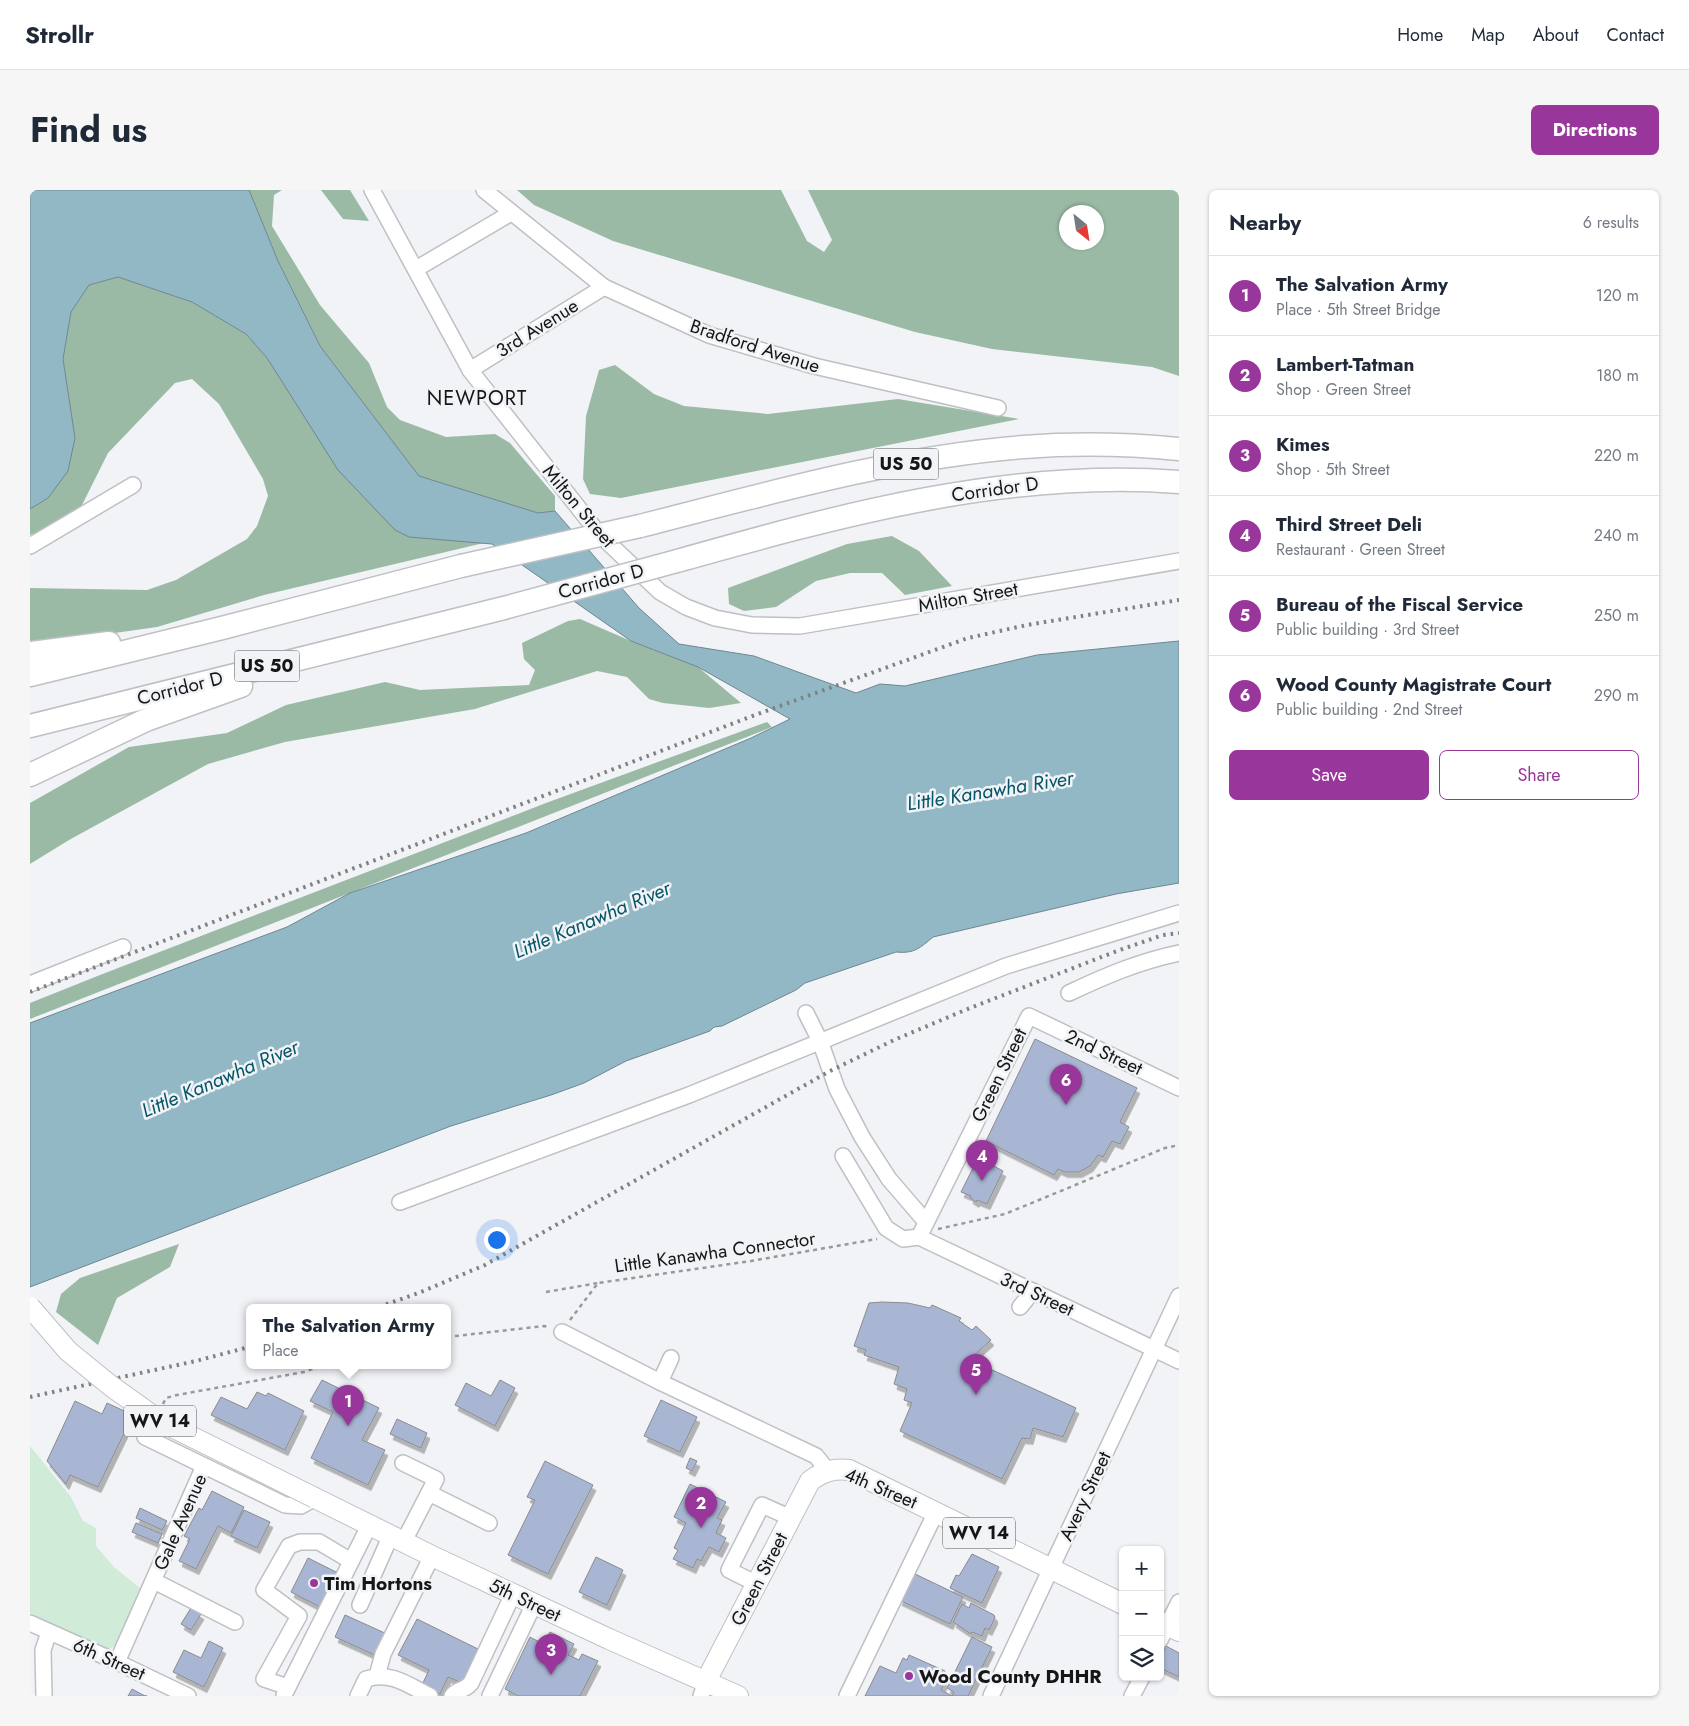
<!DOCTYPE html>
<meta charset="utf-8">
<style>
body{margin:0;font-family:Jost,sans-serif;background:#f6f6f7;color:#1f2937}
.controls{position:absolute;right:15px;bottom:15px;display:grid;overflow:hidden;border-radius:8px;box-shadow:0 1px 4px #0004}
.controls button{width:45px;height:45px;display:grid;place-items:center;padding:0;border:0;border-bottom:1px solid #e0e1e3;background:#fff;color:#1f2937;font:25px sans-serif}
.compass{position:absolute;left:1029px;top:15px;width:45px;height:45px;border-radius:50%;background:#fff;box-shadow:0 1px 4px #0004;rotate:150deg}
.you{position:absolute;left:466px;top:1049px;width:18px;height:18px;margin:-12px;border:4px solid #fff;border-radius:50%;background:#1a73e8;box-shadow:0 0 0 8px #1a73e833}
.badge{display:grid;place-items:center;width:32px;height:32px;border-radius:50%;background:#99369b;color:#fff;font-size:16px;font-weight:700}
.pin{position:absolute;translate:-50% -41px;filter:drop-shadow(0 1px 2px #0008)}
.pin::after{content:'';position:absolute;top:26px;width:18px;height:15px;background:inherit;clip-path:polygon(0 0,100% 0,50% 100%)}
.popup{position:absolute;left:216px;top:1114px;width:205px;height:65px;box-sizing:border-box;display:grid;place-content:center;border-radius:8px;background:#fff;filter:drop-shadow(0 1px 4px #0005);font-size:16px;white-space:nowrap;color:#747a83}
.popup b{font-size:19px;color:#1f2937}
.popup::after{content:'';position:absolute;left:50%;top:100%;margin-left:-10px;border:10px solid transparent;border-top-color:#fff}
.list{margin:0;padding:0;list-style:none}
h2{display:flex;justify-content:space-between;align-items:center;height:65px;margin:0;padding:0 20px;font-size:21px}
h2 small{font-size:16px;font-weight:400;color:#747a83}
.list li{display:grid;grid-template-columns:32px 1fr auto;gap:15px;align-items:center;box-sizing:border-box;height:80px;padding:0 20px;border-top:1px solid #e0e1e3}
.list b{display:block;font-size:19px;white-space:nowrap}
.list p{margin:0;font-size:16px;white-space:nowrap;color:#747a83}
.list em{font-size:16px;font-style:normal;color:#747a83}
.actions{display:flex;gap:10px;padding:15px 20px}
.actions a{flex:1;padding:11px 0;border:1px solid #99369b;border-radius:8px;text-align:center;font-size:18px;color:#99369b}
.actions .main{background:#99369b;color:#fff}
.icon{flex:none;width:28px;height:28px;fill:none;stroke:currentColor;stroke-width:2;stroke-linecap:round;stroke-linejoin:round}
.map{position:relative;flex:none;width:1149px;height:1506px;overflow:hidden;border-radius:8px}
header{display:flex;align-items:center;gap:30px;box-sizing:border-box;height:70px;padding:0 25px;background:#fff;border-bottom:1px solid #e0e1e3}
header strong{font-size:24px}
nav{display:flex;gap:28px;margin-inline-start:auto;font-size:18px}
.intro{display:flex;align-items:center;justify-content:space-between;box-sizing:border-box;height:120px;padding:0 30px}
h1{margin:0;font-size:35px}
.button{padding:12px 22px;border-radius:8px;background:#99369b;color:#fff;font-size:18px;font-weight:700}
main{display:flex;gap:30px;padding:0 30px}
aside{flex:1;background:#fff;border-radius:8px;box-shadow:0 1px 4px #0004}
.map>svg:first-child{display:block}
.green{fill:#d1ebd9}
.forest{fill:#9bbaa5;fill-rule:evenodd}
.water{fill:#93b8c5;stroke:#6d8791}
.building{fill:#a8b6d3;stroke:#8a8b8e;filter:url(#shadow)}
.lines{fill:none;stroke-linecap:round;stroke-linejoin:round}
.minor-casing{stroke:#bec0c3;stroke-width:18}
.major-casing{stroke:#bec0c3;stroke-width:22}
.highway-casing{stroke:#bec0c3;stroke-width:25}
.path{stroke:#97999b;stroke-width:2.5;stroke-dasharray:4 4;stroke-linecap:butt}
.minor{stroke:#fff;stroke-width:15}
.major{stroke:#fff;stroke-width:20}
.highway{stroke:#fff;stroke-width:22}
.rail{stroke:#808183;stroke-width:4;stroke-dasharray:2.5 5;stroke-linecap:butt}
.major-bridge-casing{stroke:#bec0c3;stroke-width:22;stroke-linecap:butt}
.highway-bridge-casing{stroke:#bec0c3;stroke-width:25;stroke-linecap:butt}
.major-bridge{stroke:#fff;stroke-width:20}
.highway-bridge{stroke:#fff;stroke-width:22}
.poi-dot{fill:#99369b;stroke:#f1f3f6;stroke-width:2}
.labels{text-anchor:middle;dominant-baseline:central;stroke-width:5;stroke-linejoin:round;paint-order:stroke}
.shield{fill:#f1f3f6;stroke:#57585a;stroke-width:1}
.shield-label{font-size:18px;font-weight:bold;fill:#151617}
.street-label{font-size:19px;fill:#151617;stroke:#f1f3f6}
.poi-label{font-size:19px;font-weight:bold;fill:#151617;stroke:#f1f3f6;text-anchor:start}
.neighbourhood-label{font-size:20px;letter-spacing:1px;fill:#151617;stroke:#f1f3f6}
.water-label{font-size:20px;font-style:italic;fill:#055568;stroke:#f1f3f6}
</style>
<header>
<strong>Strollr</strong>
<nav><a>Home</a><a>Map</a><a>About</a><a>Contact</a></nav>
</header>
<div class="intro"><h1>Find us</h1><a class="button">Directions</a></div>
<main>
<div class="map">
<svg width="1149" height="1506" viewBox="0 0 1149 1506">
<defs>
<filter id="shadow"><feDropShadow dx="3" dy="5.5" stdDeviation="0" flood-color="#0004"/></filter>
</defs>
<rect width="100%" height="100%" fill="#f1f3f6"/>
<polygon class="green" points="0,1256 41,1307 53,1331 66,1338 66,1356 84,1377 110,1398 86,1456 76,1460 0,1423"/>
<g class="forest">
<polygon points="219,0 252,0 244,5 242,36 290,115 339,173 357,217 370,230 416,247 465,244 480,253 525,306 525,321 508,323 389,287 290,156 248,71"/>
<polygon points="291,0 320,0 339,31 313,29"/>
<path d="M 487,0 L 751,0 L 777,51 L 794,62 L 802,50 L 778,0 L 1149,0 L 1149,186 L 1122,177 L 962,159 L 885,142 L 583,51 L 504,15 ZM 1036,22 L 1066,22 L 1066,52 L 1036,52 Z"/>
<polygon points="88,87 162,112 216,144 237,168 379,347 458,352 234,405 127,437 0,455 0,398 117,400 146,390 217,349 227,336 238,306 233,289 189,214 162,189 145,193 78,263 50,319 38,330 0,345 0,319 18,308 45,248 33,169 41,122 59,95"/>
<polygon points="585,175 624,204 654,216 738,224 868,209 989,229 591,308 560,304 553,289 556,226 569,180"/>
<polygon points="862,346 889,361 922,396 875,405 852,383 820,383 786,391 746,417 714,421 699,414 698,398 817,354"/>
<polygon points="550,429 601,451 668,477 711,513 679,518 633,513 619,509 597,487 567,481 445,519 255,552 178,574 39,650 0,674 0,613 99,557 197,543 256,515 355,492 390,500 499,495 505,480 494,469 492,453 538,431"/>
<polygon points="737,532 742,537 0,829 0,813 70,785 516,613"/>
<polygon points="149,1054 140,1077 87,1108 68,1155 26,1122 31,1104 50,1088"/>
</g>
<path class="water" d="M 0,0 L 219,0 L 248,71 L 290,156 L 389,286 L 508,323 L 525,321 L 609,418 L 649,454 L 724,466 L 826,503 L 850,494 L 875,496 L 1007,465 L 1149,451 L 1149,693 L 1086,704 L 903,747 C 890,758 884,764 866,762 L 775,793 L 766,800 L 692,836 L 684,837 L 680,841 L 596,871 L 554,893 L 521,905 L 421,936 L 0,1097 L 0,833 L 257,737 L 320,703 L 496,643 L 721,548 L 760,529 L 668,477 L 601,451 L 462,354 L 379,347 L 365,340 L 308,280 L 237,168 L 216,144 L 162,112 L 88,87 L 59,95 L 41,122 L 33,169 L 45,248 L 38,281 L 18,308 L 0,319 Z"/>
<g class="building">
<polygon points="1005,849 1107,898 1090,932 1099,937 1090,954 1082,951 1073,967 1068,965 1060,976 1049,982 1035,982 1028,979 1024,985 956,951"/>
<polygon points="946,972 954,976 956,972 973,981 957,1014 947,1010 946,1012 940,1008 941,1006 931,1002"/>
<polygon points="852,1112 878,1113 900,1118 902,1115 931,1128 929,1131 942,1140 946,1136 961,1150 941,1168 939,1167 938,1169 1046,1218 1033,1247 1003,1238 1000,1249 992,1248 972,1289 870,1241 882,1213 874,1210 877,1199 864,1194 869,1177 834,1165 836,1160 824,1156 839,1113"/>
<polygon points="292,1190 349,1218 332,1250 355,1260 338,1295 281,1268 303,1222 280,1211"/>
<polygon points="470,1190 485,1198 465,1236 425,1215 436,1193 461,1206"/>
<polygon points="227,1202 236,1206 238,1203 274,1221 255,1260 181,1225 191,1207 217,1219"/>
<polygon points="631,1210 667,1227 650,1262 614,1246"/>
<polygon points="45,1211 72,1224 77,1213 103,1225 68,1297 40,1285 36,1294 17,1271"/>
<polygon points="367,1229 397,1243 391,1258 360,1244"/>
<polygon points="660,1268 667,1271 662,1281 656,1278"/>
<polygon points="515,1271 563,1295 518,1384 478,1365 505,1310 497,1307"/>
<polygon points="660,1294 696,1312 687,1328 692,1330 686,1343 696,1348 689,1362 679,1357 671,1371 667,1369 663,1378 643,1369 648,1360 644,1358 656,1333 644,1327"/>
<polygon points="182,1301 214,1317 201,1343 188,1336 166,1379 149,1371 160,1349 154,1346 169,1318 172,1320"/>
<polygon points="110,1318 137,1331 132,1340 106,1328"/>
<polygon points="214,1320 240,1332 227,1358 201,1346"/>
<polygon points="106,1333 132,1344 128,1353 102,1342"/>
<polygon points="942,1364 969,1377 952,1413 920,1398 926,1385 929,1386"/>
<polygon points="566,1367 593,1380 577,1415 549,1402"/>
<polygon points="278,1368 308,1383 290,1417 261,1402"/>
<polygon points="883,1383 933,1407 920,1434 869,1410"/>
<polygon points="941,1413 964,1425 965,1428 959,1440 955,1438 952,1446 942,1442 941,1444 923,1432 932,1414 939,1418"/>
<polygon points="161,1418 171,1424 161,1440 151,1434"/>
<polygon points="315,1425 357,1444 347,1466 305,1447"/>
<polygon points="387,1429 448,1459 432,1493 418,1487 410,1504 392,1495 399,1480 368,1465"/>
<polygon points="520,1442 544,1454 538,1465 549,1470 552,1464 568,1471 550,1506 488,1506 475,1499 500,1447 513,1454"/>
<polygon points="942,1447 962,1457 938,1506 922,1506 924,1502 917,1498"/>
<polygon points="179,1451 193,1458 174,1497 143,1482 154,1460 171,1468"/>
<polygon points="1136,1456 1149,1463 1149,1487 1130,1478 1130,1469"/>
<polygon points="879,1465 915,1481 911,1489 915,1491 911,1500 922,1506 835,1506 850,1476 866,1483 873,1468 877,1470"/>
<polygon points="102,1499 115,1506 117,1506 98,1506"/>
</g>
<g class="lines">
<g class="minor-casing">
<g id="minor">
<polyline points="342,0 440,180 569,344 630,402 656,417 685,428 722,435 770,436 1149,371"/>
<polyline points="454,0 574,97 679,145 784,176 968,218"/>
<polyline points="386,79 481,23"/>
<polyline points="440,180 574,97"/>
<polyline points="0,356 103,295"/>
<polyline points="0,794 93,757"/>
<path d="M 1039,803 C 1075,786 1110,771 1149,763"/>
<polyline points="776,823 790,851 807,899 832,947 859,989 896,1032"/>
<polyline points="1149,898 999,826 889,1047 1149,1171"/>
<polyline points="813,966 856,1038 873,1049 889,1047"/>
<polyline points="370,1012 659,905 976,776 1149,723"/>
<polyline points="990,1117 1003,1101"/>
<polyline points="532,1142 630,1192 786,1266 798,1281"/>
<polyline points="630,1192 641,1168"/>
<polyline points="115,1247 255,1315 271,1316 285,1308"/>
<polyline points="373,1273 406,1289 374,1351"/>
<polyline points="399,1303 459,1333"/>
<polyline points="124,1391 205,1432"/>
<polyline points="727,1394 699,1380 732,1315 761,1328"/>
<polyline points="330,1415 361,1345"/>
<polyline points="0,1433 87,1472 158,1506"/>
<polyline points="1130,1450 1149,1412"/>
<polyline points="87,1472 174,1276"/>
<polyline points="347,1486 353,1464 402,1366"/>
<polyline points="258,1497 234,1489 269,1426 234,1400 259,1356 270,1352 289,1352 321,1371"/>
<polyline points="254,1505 340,1334"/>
<polyline points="14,1506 13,1460 19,1442"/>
<path d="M 328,1506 L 336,1489 C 361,1481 378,1495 400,1506"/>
<path d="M 422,1506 C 427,1499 435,1501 441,1493 L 483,1404"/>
<polyline points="460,1506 504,1414"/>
<polyline points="671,1506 676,1491"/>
<polyline points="817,1506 906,1322"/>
<polyline points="961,1506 1149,1106"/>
<polyline points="1102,1506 1112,1487"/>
</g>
</g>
<g class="major-casing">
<g id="major">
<polyline points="285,1308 402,1366 579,1449 708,1506"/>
<polyline points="1130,1432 1149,1441"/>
<path d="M 676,1491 L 780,1291 C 792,1282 803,1278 819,1280 L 1093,1414"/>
</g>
</g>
<g class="highway-casing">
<g id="highway">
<path d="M 610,336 C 736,304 864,267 994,257 C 1046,253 1097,254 1149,259"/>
<path d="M 647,371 C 811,325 977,279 1149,292"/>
<polyline points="0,463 79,453"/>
<polyline points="0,485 192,438 431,376"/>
<polyline points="0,536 474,418"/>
<polyline points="0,585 116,530 211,496"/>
</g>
</g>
<g class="path">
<polyline points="908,1039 975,1024 1135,958 1149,955"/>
<polyline points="516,1102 568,1093"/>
<polyline points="540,1130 568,1093 721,1071 847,1049"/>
<polyline points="417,1147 514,1136 518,1137"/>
<polyline points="133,1214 136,1208 147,1205 274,1182 294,1175"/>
</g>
<use href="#minor" class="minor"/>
<use href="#major" class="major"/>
<use href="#highway" class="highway"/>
<g class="rail">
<polyline points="0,802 725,525 938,448 997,435 1149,410"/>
<polyline points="349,1117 391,1102 455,1075 800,881 864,850 940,818 1087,761 1133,745 1149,743"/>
<polyline points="0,1207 166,1171 219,1157"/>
</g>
<g class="major-bridge-casing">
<polyline id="major-bridge" points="0,1117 38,1161 81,1196 130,1231 285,1308"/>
</g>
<g class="highway-bridge-casing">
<g id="highway-bridge">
<polyline points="431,376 610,336"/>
<polyline points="474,418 647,371"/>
</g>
</g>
<use href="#major-bridge" class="major-bridge"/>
<use href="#highway-bridge" class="highway-bridge"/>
</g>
<g class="poi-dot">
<circle cx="284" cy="1393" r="5"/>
<circle cx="879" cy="1486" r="5"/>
</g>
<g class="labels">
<g class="shield">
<rect x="843.5" y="258.5" width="65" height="31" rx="4"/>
<rect x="204.5" y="460.5" width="65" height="31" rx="4"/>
<rect x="94" y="1215.5" width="72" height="31" rx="4"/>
<rect x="913" y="1327.5" width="72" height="31" rx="4"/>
</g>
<g class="shield-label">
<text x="876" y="274">US 50</text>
<text x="237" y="476">US 50</text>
<text x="130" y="1231">WV 14</text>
<text x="949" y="1343">WV 14</text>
</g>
<g class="street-label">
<text transform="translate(507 138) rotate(-32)">3rd Avenue</text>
<text transform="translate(725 156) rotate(18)">Bradford Avenue</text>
<text transform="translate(965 299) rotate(-8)">Corridor D</text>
<text transform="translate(549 316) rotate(50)">Milton Street</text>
<text transform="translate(571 391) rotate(-15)">Corridor D</text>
<text transform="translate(938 407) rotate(-10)">Milton Street</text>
<text transform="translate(150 498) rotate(-14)">Corridor D</text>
<text transform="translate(1074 862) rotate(25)">2nd Street</text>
<text transform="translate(969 885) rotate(-64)">Green Street</text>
<text transform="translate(685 1062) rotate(-8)">Little Kanawha Connector</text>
<text transform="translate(1007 1104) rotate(25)">3rd Street</text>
<text transform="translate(851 1298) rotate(23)">4th Street</text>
<text transform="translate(1055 1306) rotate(-65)">Avery Street</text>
<text transform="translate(150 1332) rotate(-66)">Gale Avenue</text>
<text transform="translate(729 1389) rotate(-63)">Green Street</text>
<text transform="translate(495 1410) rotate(25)">5th Street</text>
<text transform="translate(79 1469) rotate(24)">6th Street</text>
</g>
<g class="poi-label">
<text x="294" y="1393">Tim Hortons</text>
<text x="889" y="1486">Wood County DHHR</text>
</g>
<g class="neighbourhood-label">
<text x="447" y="208">NEWPORT</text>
</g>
<g class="water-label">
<text transform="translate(960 601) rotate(-9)">Little Kanawha River</text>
<text transform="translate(562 730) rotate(-23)">Little Kanawha River</text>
<text transform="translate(190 889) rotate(-23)">Little Kanawha River</text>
</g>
</g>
</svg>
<div class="controls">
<button>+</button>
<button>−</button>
<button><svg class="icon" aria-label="layers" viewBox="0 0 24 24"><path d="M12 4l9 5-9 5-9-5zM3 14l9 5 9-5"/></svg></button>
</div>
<svg class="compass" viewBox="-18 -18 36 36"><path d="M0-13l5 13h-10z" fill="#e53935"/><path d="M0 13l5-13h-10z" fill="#747a83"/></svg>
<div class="you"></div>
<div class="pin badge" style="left:318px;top:1236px">1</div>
<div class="popup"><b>The Salvation Army</b>Place</div>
<div class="pin badge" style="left:671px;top:1338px">2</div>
<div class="pin badge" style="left:521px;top:1485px">3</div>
<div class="pin badge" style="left:952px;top:991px">4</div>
<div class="pin badge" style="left:946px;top:1205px">5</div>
<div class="pin badge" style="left:1036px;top:915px">6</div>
</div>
<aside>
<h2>Nearby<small>6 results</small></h2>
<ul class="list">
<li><span class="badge">1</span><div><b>The Salvation Army</b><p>Place · 5th Street Bridge</p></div><em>120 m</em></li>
<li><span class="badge">2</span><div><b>Lambert-Tatman</b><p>Shop · Green Street</p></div><em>180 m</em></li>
<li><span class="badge">3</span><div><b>Kimes</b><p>Shop · 5th Street</p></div><em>220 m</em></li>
<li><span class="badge">4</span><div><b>Third Street Deli</b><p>Restaurant · Green Street</p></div><em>240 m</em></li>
<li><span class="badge">5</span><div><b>Bureau of the Fiscal Service</b><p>Public building · 3rd Street</p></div><em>250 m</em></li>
<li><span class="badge">6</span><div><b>Wood County Magistrate Court</b><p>Public building · 2nd Street</p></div><em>290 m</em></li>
</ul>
<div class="actions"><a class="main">Save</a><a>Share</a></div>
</aside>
</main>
